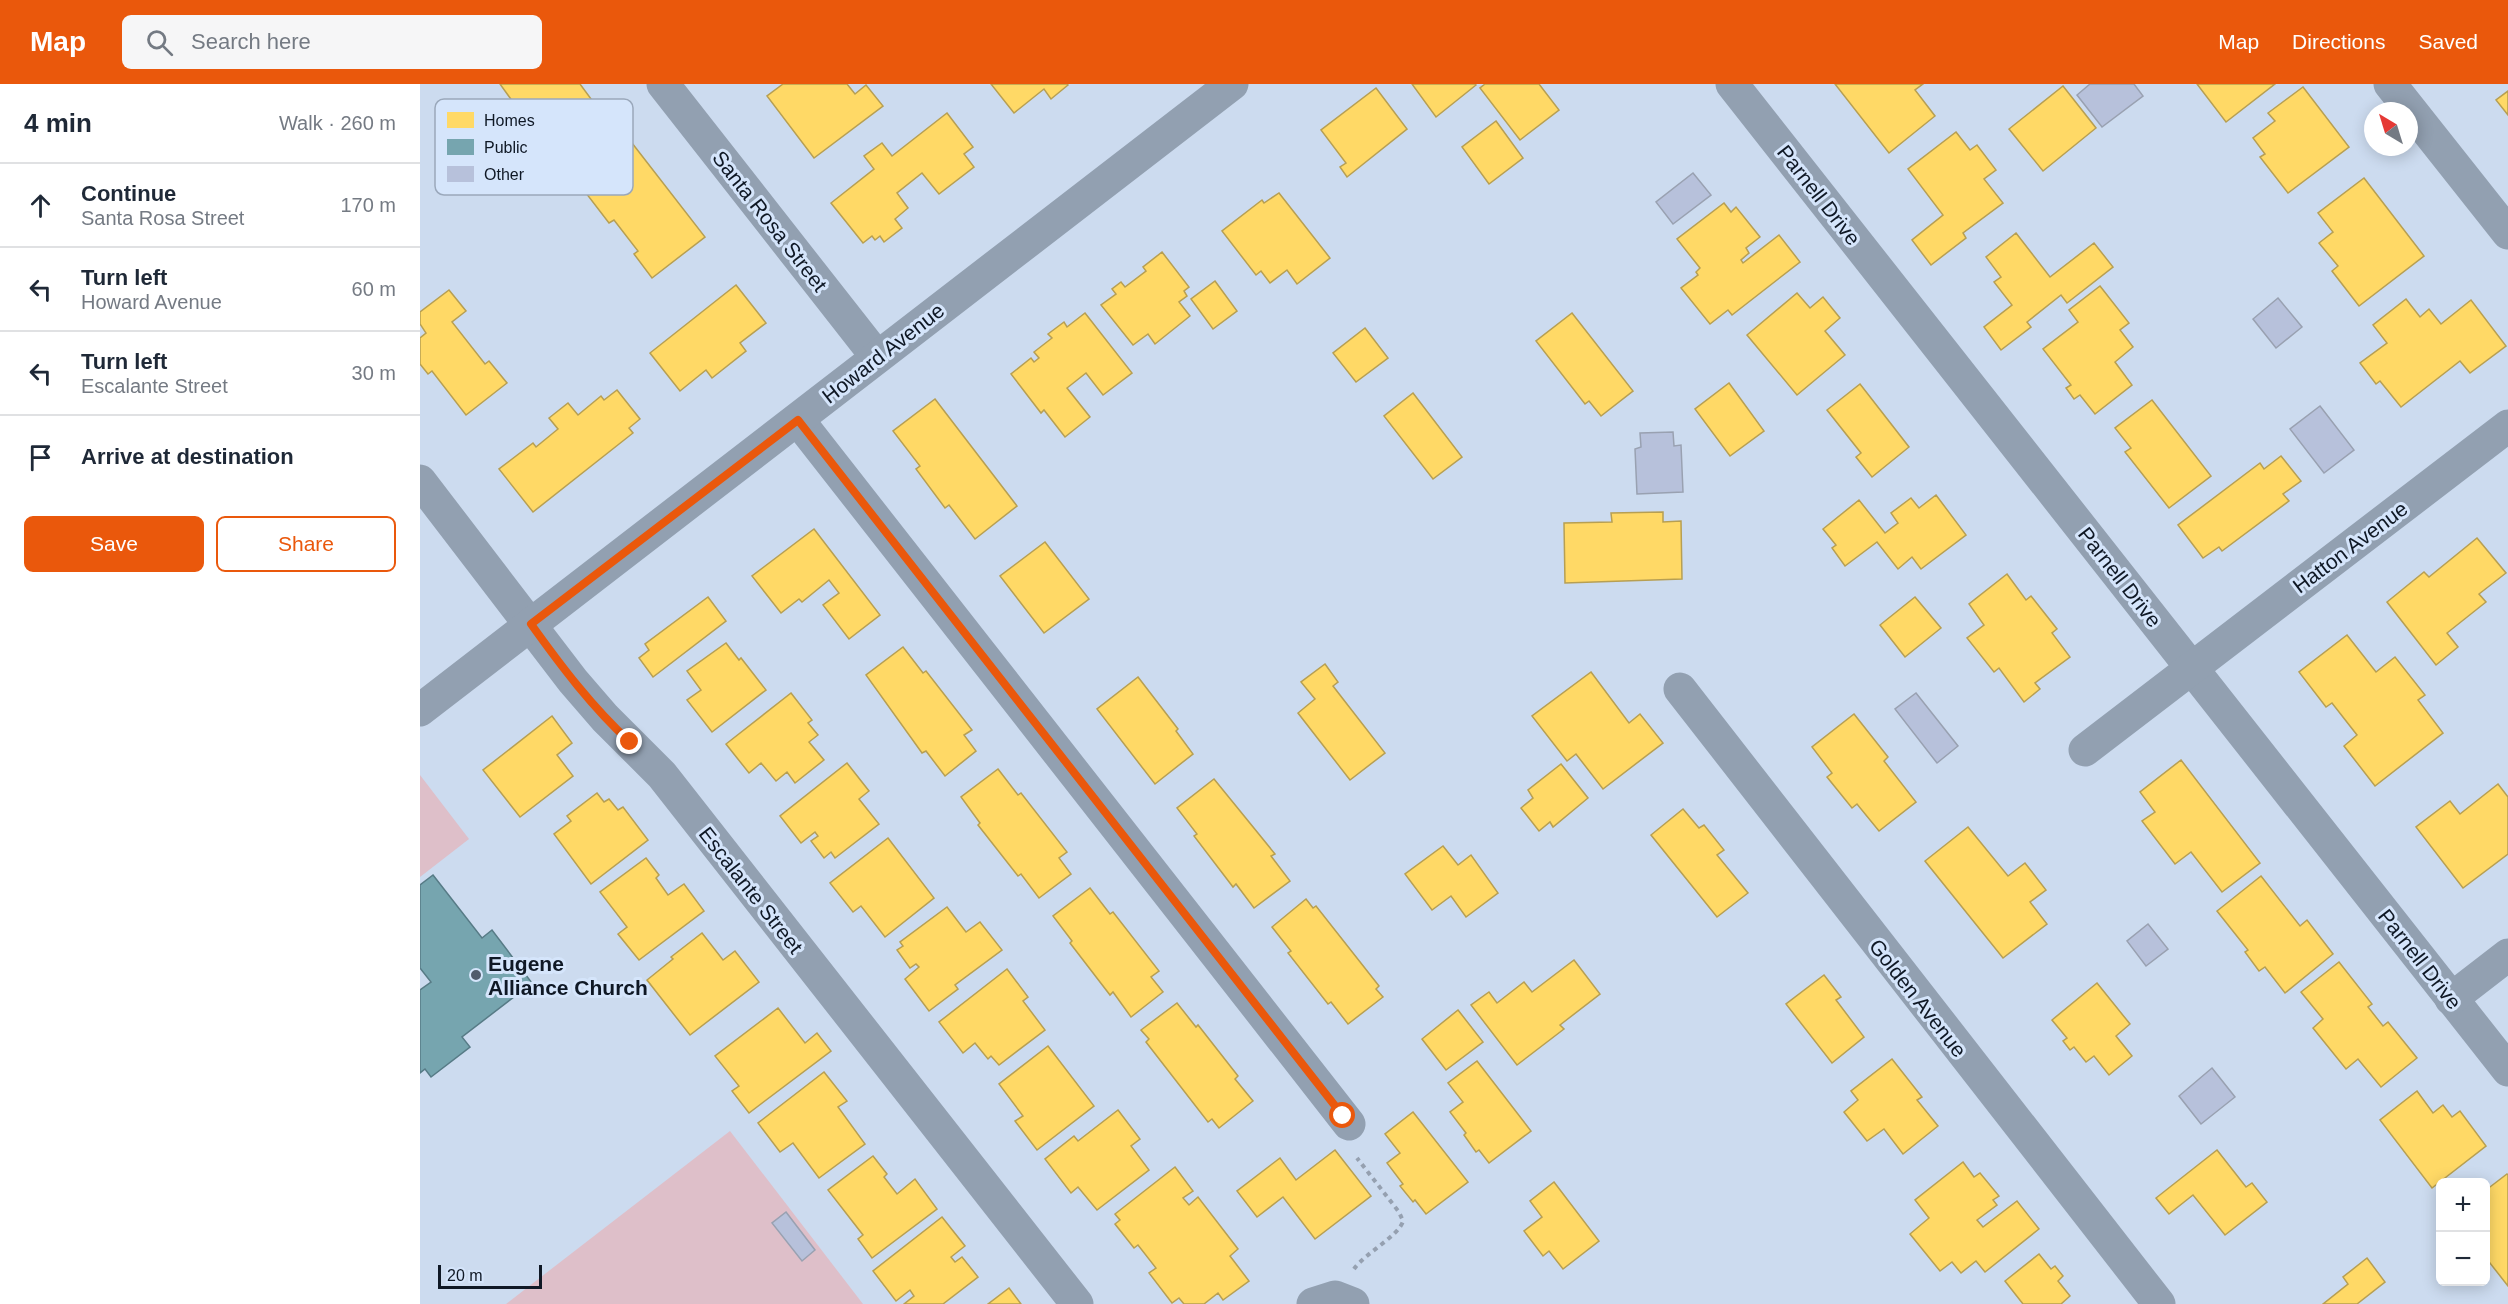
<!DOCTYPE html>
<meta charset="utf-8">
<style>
body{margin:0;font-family:Arial,sans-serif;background:#f6f6f7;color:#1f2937}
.controls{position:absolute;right:18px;bottom:18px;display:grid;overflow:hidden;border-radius:9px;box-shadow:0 3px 15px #0003}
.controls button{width:54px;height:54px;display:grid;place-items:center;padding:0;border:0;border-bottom:2px solid #e0e1e3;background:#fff;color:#1f2937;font:30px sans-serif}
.compass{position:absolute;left:1944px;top:18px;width:54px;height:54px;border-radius:50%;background:#fff;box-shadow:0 3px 15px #0003;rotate:322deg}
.scale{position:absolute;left:18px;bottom:15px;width:104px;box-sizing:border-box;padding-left:6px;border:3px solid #0f1825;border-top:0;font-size:16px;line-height:21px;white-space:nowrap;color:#0f1825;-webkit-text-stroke:4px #d5e5fb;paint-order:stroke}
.stop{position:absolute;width:18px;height:18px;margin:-14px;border:4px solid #ea580c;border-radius:50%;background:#fff}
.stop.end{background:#ea580c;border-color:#fff;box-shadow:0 2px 6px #0008}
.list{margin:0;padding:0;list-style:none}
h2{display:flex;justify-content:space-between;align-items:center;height:78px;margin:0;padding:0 24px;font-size:26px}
h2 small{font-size:20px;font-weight:400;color:#747a83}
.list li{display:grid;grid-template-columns:39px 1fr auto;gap:18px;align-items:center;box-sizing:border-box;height:84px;padding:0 24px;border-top:2px solid #e0e1e3}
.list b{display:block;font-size:22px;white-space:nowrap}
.list p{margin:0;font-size:20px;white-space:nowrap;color:#747a83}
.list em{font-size:20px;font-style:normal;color:#747a83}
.actions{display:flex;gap:12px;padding:18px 24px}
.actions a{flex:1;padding:14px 0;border:2px solid #ea580c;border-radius:9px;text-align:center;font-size:21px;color:#ea580c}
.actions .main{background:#ea580c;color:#fff}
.icon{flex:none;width:33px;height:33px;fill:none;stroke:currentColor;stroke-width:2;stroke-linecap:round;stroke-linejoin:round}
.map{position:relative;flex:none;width:2088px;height:1220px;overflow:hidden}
header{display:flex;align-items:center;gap:36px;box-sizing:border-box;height:84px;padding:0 30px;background:#ea580c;color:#fff}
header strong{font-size:28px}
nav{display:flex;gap:33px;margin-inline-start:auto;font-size:21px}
.search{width:420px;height:54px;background:#f6f6f7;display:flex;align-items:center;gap:15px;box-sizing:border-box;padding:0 21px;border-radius:9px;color:#747a83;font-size:22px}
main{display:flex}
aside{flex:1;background:#fff}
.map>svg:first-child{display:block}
.green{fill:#debfc9}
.homes{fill:#ffd966;stroke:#b79f52;stroke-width:1.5}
.public{fill:#76a5af;stroke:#577b86;stroke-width:1.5}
.building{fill:#b7c1db;stroke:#99a1b1;stroke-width:1.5}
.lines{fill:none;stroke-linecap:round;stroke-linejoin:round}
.path{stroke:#95a0b0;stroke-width:4;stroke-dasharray:4.5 4.5;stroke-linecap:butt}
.minor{stroke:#92a0b1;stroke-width:33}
.route{stroke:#ea580c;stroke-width:8}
.poi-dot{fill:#515c6c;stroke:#d5e5fb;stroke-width:2}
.labels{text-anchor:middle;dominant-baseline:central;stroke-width:6;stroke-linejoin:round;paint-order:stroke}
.street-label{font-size:21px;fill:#0f1825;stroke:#d5e5fb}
.poi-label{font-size:21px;font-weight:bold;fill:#0f1825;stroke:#d5e5fb;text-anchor:start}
.key{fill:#d5e5fb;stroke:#9aa8bb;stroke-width:1.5}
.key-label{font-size:16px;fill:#0f1825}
</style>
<header>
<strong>Map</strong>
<div class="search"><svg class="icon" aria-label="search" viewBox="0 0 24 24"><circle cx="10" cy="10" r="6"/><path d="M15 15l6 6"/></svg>Search here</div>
<nav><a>Map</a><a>Directions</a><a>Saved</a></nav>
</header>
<main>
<aside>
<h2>4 min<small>Walk · 260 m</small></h2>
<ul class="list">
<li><svg class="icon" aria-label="ahead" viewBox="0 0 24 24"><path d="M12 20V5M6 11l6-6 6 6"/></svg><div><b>Continue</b><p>Santa Rosa Street</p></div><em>170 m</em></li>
<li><svg class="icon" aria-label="left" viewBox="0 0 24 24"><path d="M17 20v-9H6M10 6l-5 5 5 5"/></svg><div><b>Turn left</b><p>Howard Avenue</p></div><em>60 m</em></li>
<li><svg class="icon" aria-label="left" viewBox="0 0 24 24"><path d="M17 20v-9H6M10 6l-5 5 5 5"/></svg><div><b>Turn left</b><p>Escalante Street</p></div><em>30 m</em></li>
<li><svg class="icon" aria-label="arrive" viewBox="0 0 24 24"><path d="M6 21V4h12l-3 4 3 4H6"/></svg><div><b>Arrive at destination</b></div></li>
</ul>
<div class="actions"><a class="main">Save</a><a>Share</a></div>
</aside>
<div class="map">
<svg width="2088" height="1220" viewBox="0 0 2088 1220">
<rect width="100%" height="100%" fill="#ccdbef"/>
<g class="green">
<polygon points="0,691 49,755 0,793"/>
<polygon points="310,1047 443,1220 86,1220"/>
</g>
<g class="homes">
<polygon points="80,0 160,0 174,19 169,22 196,60 147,96 114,49 99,61 82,37 98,25"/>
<polygon points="363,0 427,0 435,10 446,1 463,22 394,74 347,12"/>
<polygon points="571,0 647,0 648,1 631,15 624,5 594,29"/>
<polygon points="992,0 1055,0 1056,1 1016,33"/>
<polygon points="1065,0 1119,0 1139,26 1100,56 1060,4"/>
<polygon points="1415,0 1503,0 1495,6 1515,32 1469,69"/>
<polygon points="1777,0 1855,0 1806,38"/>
<polygon points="1643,2 1676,44 1623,87 1589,45"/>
<polygon points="1883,3 1929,63 1868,109 1840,73 1845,70 1833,54 1855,37 1848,29"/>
<polygon points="956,4 987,45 927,93 920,83 926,79 901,46"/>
<polygon points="2088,7 2088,31 2076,16"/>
<polygon points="527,29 553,63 544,70 554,83 519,110 502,89 477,109 488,124 475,135 482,144 464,158 460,152 455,156 452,152 443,159 411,119 454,85 444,72 462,59 472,72"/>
<polygon points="1076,37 1103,74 1069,100 1042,63"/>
<polygon points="1536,48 1550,66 1557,61 1576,86 1564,95 1583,119 1543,149 1546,154 1511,181 1492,156 1523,131 1488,85"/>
<polygon points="212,59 285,153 232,194 214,170 218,167 194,136 189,139 159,100"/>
<polygon points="1944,94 2004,172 1939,222 1912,187 1918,182 1899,159 1913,148 1898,129"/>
<polygon points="859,109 910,174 877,200 867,186 850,199 841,187 836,191 802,147 842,116 844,119"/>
<polygon points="1304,119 1311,128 1316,123 1340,153 1326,164 1329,169 1321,176 1323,179 1359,151 1380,178 1312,231 1308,226 1290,240 1261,204 1278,191 1276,188 1280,184 1257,155"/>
<polygon points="1596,149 1630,193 1674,159 1693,183 1647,219 1641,211 1607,238 1611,243 1581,266 1564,243 1592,221 1574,198 1581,193 1566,173"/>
<polygon points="742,168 769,203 764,207 767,212 759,218 770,232 735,260 728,250 713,261 681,221 696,210 692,205 701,198 705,203 726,187 723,183"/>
<polygon points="795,197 817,227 793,245 771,215"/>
<polygon points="316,201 346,239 320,259 326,267 292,294 286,286 260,307 230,269"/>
<polygon points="1680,202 1709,239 1700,246 1713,263 1695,278 1712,301 1675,330 1660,311 1654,315 1646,304 1651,301 1623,265 1658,238 1649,226"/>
<polygon points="29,206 46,227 32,238 65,280 69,277 87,299 46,331 12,287 8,290 0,280 0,254 6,249 0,240 0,228"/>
<polygon points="1377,209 1390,224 1403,213 1420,234 1405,247 1425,271 1377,311 1327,251"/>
<polygon points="1986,215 2000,233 2009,225 2021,240 2051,216 2086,262 2050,289 2040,277 1981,323 1960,297 1956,300 1940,279 1967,259 1953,241"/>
<polygon points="665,229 712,289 683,311 666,289 647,304 670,333 645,353 624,326 621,329 591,290 611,274 614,278 619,274 614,268 632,254 628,250 644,238 647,243"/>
<polygon points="1152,229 1213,307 1181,332 1169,317 1165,320 1116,257"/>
<polygon points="945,244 968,274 936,298 913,269"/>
<polygon points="1309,299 1344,347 1310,372 1275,325"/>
<polygon points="1440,300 1489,363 1452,393 1436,373 1441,369 1407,326"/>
<polygon points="197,306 220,335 209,344 213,349 113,428 79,385 113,359 116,363 138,345 129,334 148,319 158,331 181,312 184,316"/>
<polygon points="993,309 1042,373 1013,395 964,332"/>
<polygon points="515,315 597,422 555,455 529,421 525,424 496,385 500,382 473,347"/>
<polygon points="1732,316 1791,392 1749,424 1705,368 1711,364 1695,344"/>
<polygon points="1861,372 1881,397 1863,410 1869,417 1802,467 1799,463 1783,474 1758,441 1840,379 1844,385"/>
<polygon points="1516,411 1546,451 1501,485 1492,473 1478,485 1457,458 1425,482 1412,464 1416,461 1403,445 1439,416 1465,449 1478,439 1471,429 1491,414 1499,424"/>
<polygon points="1243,428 1243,438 1261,437 1262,495 1145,499 1144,439 1192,438 1191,429"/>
<polygon points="394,445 460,531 429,555 403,521 419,509 409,496 382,518 379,515 361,529 332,492"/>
<polygon points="2057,454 2086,489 2059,510 2066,518 2027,549 2038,563 2016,581 1967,518 2004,488 2009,493"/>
<polygon points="625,458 669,515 624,549 580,492"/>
<polygon points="1587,490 1606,516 1611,512 1637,545 1632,549 1650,573 1615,599 1620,605 1604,618 1579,584 1574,588 1547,554 1564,541 1549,520"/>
<polygon points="288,513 306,537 233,593 219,574 229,566 225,560"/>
<polygon points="1495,513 1521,544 1485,573 1460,541"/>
<polygon points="1927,551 1956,588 1975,573 2005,611 1998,616 2023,649 1955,702 1924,662 1937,651 1912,619 1906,623 1879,588"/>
<polygon points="306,559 319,576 321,574 346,606 292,648 267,616 281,606 267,587"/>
<polygon points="483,563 503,589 506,587 552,646 544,651 556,667 525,692 506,667 502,669 446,591"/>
<polygon points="905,580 918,598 913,602 965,669 930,696 878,629 895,615 881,598"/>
<polygon points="1171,588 1209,639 1220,630 1243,659 1183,705 1156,670 1147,677 1112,632"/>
<polygon points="718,593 758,645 756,647 773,670 735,700 677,625"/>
<polygon points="371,609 392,636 388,639 398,651 389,658 404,676 375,699 367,688 356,697 341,679 329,689 306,660"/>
<polygon points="1434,630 1468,673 1464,677 1496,718 1459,747 1437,720 1432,724 1407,693 1412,689 1392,663"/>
<polygon points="132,632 152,659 137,671 153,692 100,733 63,686"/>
<polygon points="1761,676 1840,779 1802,808 1771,768 1755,780 1722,737 1735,728 1720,708"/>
<polygon points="427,679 449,707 439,715 459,740 415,774 411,768 404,774 391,757 398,752 395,748 381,759 360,732"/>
<polygon points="1141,680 1168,714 1133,743 1130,738 1119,747 1101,724 1113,714 1108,706"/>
<polygon points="578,685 598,711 601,709 647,768 639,774 651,790 619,814 601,790 598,792 558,741 560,739 541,713"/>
<polygon points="794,695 855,770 851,772 870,797 834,824 816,800 813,803 774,752 777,750 757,724"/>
<polygon points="2078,700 2088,713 2088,770 2043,804 1996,743 2030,717 2040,730"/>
<polygon points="177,709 184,718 189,715 198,726 203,723 228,756 171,800 134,750 151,737 147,732"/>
<polygon points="1263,725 1279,744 1284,741 1304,766 1297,771 1328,809 1297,833 1231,751"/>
<polygon points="1548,743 1588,792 1605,779 1626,806 1610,818 1627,840 1583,874 1505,777"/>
<polygon points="468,754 514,814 465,853 441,822 433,828 410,799"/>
<polygon points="1023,762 1038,781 1051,771 1078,809 1046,833 1031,812 1012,826 985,790"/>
<polygon points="226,774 239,791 236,794 248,811 264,800 284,827 219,876 198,850 207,843 180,808"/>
<polygon points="1841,792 1880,842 1887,836 1913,870 1865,909 1845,883 1839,887 1825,868 1828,866 1797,827"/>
<polygon points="670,804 690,830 693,828 739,887 731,893 743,908 711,933 693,908 690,911 650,859 652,857 633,832"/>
<polygon points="886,815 893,824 896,822 959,902 956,905 963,913 928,940 911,918 908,920 868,869 871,867 852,843"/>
<polygon points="527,823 546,848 560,838 582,866 535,901 538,905 509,927 485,895 499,883 496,880 490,884 477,866 483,862 480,858"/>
<polygon points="282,849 303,876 315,867 339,898 270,951 227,896 253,875 251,873"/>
<polygon points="1154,876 1180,910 1140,941 1144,945 1097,981 1051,921 1069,908 1077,919 1104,898 1112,908"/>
<polygon points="1919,878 1952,920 1948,923 1963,942 1968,938 1997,974 1961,1003 1938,975 1926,985 1893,944 1903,935 1881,908"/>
<polygon points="587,885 608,913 603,917 625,946 579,981 571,972 568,975 555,959 543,969 519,938"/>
<polygon points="1404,891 1421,913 1416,916 1444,953 1412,979 1366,920"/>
<polygon points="1677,899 1710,940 1696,952 1712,972 1689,991 1674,972 1666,978 1654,963 1650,966 1643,957 1647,954 1632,936"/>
<polygon points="757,919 776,943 778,941 818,992 815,995 833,1017 799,1044 792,1035 788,1038 726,958 729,955 721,946"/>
<polygon points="358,924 385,959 397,949 411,967 329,1029 312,1007 319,1002 295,972"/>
<polygon points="1038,926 1063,958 1026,986 1002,955"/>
<polygon points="628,962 674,1022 617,1066 595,1037 603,1032 579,1000"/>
<polygon points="1472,975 1502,1013 1497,1016 1518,1042 1483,1070 1464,1045 1447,1057 1424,1028 1438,1016 1431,1007"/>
<polygon points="1057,977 1111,1047 1069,1079 1059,1066 1056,1068 1044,1051 1046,1049 1030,1028 1043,1018 1028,999"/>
<polygon points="404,988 427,1017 418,1023 445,1060 399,1094 373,1059 360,1068 338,1039"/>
<polygon points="1997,1007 2013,1029 2023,1021 2032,1033 2040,1027 2066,1062 2012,1104 1960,1036"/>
<polygon points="698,1026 720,1055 711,1062 729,1086 677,1126 658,1103 651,1109 625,1075 654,1052 658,1057"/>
<polygon points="993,1028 1048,1098 1006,1130 995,1116 993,1118 980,1102 983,1100 967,1079 980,1069 965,1050"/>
<polygon points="915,1066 951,1112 895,1155 863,1113 837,1133 817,1107 860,1074 876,1096"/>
<polygon points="1797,1066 1826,1103 1832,1099 1847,1118 1805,1151 1773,1111 1749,1130 1736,1114"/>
<polygon points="453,1072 467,1090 464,1093 477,1110 495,1095 517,1125 452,1174 438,1155 443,1151 408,1106"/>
<polygon points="1543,1078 1554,1093 1560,1089 1579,1112 1573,1116 1577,1121 1557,1136 1563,1143 1597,1117 1619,1145 1565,1188 1556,1177 1541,1189 1532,1178 1520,1187 1490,1150 1509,1134 1495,1116"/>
<polygon points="755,1083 773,1107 763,1114 769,1121 778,1113 818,1165 810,1172 829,1197 803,1216 798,1209 784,1220 764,1220 759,1214 752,1219 729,1189 736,1184 718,1161 714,1164 695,1140 700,1136 695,1130"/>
<polygon points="2087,1090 2088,1091 2088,1202 2066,1174 2066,1106"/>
<polygon points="1134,1098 1179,1157 1143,1185 1129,1167 1123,1172 1104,1147 1122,1133 1110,1117"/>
<polygon points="522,1133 545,1162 531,1173 535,1178 542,1173 558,1193 523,1220 484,1220 494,1212 490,1206 476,1217 453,1187"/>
<polygon points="1619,1170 1631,1185 1635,1182 1643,1192 1638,1197 1650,1212 1641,1220 1603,1220 1585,1197"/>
<polygon points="1947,1174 1965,1198 1937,1220 1903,1220 1928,1200 1923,1193"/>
<polygon points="589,1204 601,1220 568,1220"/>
</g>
<polygon class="public" points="13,791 62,854 72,846 112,899 42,953 50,963 11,993 5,985 0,989 0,906 11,898 0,884 0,801"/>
<g class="building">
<polygon points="1670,0 1714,0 1723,12 1682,43 1657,11"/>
<polygon points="1273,89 1291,111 1253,140 1236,118"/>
<polygon points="1858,214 1882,243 1856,264 1833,235"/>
<polygon points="1900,322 1934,366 1904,389 1870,345"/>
<polygon points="1253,348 1254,362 1261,361 1263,408 1217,410 1215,365 1221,363 1220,349"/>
<polygon points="1496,609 1538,662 1517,679 1475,625"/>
<polygon points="1728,840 1748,865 1726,882 1707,857"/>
<polygon points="1792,984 1815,1013 1781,1040 1759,1012"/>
<polygon points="366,1128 395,1166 382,1177 352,1139"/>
</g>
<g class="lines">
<path class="path" d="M 934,1185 C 945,1169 979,1152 983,1137 L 979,1128 L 937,1074"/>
<g class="minor">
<polyline points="243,0 457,273"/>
<polyline points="1312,0 2088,986"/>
<polyline points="1970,0 2088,149"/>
<polyline points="378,336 929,1040"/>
<polyline points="0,397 153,597 185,634 242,691 657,1220"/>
<polyline points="1260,605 1739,1220"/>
<polyline points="0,626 812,0"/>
<polyline points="1665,666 2088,342"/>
<polyline points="2031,915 2088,871"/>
<polyline points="893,1220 915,1213 933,1220"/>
</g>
</g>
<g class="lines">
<path class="route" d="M 210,658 C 172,623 141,582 111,540 L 378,336 L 923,1032"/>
</g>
<circle class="poi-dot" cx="56" cy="891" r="6"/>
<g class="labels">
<g class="street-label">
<text transform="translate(1399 111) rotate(52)">Parnell Drive</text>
<text transform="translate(350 137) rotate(52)">Santa Rosa Street</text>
<text transform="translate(463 269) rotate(-38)">Howard Avenue</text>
<text transform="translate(1930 463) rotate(-37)">Hatton Avenue</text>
<text transform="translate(1700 493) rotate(52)">Parnell Drive</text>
<text transform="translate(331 806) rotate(52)">Escalante Street</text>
<text transform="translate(2000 875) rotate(52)">Parnell Drive</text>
<text transform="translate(1498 914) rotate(52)">Golden Avenue</text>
</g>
<g class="poi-label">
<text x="68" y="879">Eugene<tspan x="68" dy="24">Alliance Church</tspan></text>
</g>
</g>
<rect x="15" y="15" width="198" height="96" rx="9" class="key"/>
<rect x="27" y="28" width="27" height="16" fill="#ffd966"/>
<rect x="27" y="55" width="27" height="16" fill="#76a5af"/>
<rect x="27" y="82" width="27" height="16" fill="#b7c1db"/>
<g class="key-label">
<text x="64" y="42">Homes</text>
<text x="64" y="69">Public</text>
<text x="64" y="96">Other</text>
</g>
</svg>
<div class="controls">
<button>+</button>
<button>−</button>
</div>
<svg class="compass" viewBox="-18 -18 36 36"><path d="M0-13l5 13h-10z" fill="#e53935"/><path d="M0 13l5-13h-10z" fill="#747a83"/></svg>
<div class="scale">20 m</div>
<div class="stop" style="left:923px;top:1032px"></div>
<div class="stop end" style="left:210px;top:658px"></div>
</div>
</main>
